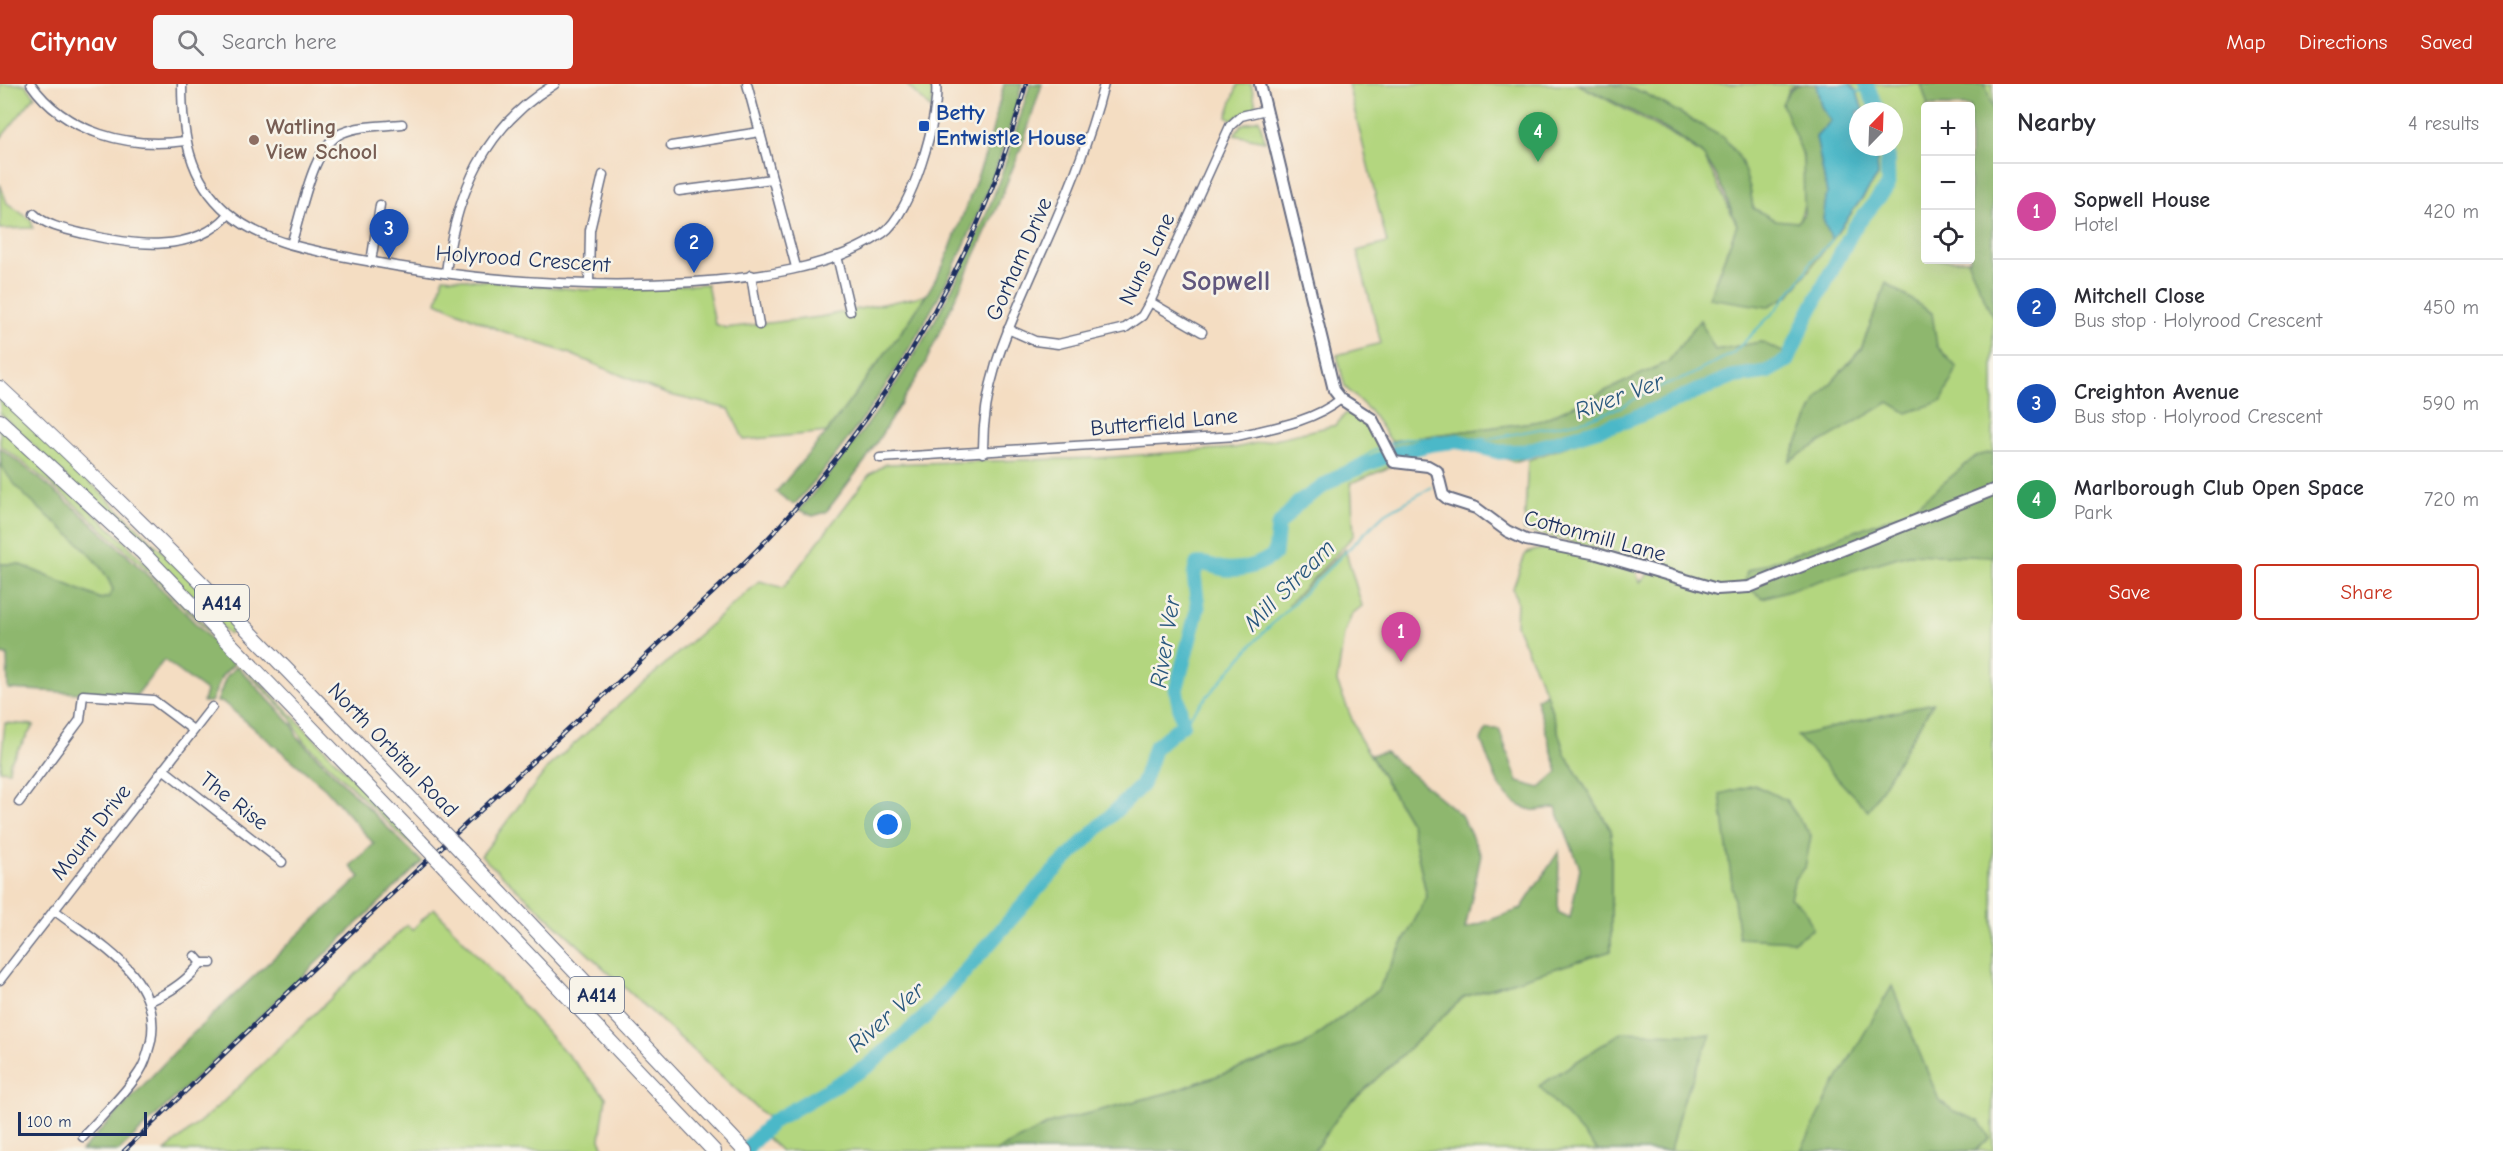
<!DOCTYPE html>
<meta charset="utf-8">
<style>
body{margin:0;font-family:"Comic Neue",sans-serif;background:#f7f7f7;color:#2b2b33}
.controls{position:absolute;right:18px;top:18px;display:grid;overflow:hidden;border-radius:6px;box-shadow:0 6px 24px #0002}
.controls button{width:54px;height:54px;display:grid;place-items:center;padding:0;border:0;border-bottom:2px solid #e1e1e2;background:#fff;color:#2b2b33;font:30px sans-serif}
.compass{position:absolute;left:1849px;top:18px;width:54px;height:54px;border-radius:50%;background:#fff;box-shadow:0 6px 24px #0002;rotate:23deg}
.scale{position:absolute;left:18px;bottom:15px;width:129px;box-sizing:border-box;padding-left:6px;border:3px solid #1b2f5e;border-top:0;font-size:16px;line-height:21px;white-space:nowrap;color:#1b2f5e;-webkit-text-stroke:4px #f7f3e8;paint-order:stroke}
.you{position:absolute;left:888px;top:741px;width:21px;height:21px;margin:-15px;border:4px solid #fff;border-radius:50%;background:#1a73e8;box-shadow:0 0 0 9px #1a73e833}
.badge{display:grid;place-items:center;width:39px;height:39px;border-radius:50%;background:#c8321e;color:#fff;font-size:20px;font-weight:700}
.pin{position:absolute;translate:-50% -50px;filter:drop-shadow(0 2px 3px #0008)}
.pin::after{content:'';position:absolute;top:32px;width:21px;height:18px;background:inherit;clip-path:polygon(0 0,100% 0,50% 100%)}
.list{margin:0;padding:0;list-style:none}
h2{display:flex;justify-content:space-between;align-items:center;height:78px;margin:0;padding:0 24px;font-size:26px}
h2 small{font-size:20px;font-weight:400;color:#7c7c81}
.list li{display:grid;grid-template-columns:39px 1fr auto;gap:18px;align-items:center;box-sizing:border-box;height:96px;padding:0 24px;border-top:2px solid #e1e1e2}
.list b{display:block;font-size:22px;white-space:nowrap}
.list p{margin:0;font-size:20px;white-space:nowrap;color:#7c7c81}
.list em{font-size:20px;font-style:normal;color:#7c7c81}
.actions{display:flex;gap:12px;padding:18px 24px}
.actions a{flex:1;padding:14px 0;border:2px solid #c8321e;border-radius:6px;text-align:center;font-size:21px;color:#c8321e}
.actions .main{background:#c8321e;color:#fff}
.icon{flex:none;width:33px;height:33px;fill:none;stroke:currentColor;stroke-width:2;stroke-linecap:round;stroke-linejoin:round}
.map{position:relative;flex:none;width:1993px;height:1067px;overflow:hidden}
header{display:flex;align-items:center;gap:36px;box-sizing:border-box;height:84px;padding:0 30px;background:#c8321e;color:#fff}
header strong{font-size:28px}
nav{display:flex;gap:33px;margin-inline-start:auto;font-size:21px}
.search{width:420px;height:54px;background:#f7f7f7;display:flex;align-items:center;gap:15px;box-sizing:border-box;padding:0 21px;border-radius:6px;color:#7c7c81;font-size:22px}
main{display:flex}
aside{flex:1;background:#fff}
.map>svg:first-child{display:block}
.green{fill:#b3d67f;stroke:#67826e;stroke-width:1.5;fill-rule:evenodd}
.forest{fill:#8eb76e;stroke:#547366;stroke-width:1.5}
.water{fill:#4cb8c8;stroke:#347493;stroke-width:1.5}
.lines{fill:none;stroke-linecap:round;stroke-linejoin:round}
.stream{stroke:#4cb8c8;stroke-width:2}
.river{stroke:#4cb8c8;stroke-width:15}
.minor-casing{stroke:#676c81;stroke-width:11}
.tertiary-casing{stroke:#676c81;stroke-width:14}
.trunk-casing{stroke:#676c81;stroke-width:16}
.minor{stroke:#fff;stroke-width:8}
.tertiary{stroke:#fff;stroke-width:10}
.trunk{stroke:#fff;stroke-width:14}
.rail-casing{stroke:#1b2f5e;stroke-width:4.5}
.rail{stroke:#f7f3e8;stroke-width:2;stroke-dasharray:7;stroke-linecap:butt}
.trunk-bridge-casing{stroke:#676c81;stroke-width:16;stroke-linecap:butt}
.trunk-bridge{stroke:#fff;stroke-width:14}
.transit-dot{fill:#1a4fb4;stroke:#f7f3e8;stroke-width:2}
.education-dot{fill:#8d6e63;stroke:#f7f3e8;stroke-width:2}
.labels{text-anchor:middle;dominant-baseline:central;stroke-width:5;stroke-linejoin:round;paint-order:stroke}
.shield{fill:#f7f3e8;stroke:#5d6a87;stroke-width:1.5}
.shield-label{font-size:21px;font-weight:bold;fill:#1b2f5e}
.transit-label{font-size:22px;font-weight:bold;fill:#164399;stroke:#f7f3e8;text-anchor:start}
.education-label{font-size:22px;font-weight:bold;fill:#785e54;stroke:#f7f3e8;text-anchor:start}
.street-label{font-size:22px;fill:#1b2f5e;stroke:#f7f3e8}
.water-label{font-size:24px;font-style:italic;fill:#2a587e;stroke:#f7f3e8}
.district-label{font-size:28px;font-weight:bold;fill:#60567d;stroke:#f7f3e8}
</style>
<header>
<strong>Citynav</strong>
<div class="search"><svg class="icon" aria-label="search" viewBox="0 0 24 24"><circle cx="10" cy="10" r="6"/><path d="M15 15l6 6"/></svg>Search here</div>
<nav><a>Map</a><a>Directions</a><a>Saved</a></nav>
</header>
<main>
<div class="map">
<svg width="1993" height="1067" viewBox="0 0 1993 1067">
<rect width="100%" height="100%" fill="#f7f3e8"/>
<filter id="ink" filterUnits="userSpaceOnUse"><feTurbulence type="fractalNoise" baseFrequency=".0167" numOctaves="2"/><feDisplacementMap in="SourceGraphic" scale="12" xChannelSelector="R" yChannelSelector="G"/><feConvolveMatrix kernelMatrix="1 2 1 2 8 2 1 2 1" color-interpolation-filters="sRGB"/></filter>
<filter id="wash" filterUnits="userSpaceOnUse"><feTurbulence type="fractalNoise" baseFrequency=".008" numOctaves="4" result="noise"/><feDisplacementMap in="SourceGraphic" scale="24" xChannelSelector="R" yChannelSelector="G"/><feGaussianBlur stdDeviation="1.35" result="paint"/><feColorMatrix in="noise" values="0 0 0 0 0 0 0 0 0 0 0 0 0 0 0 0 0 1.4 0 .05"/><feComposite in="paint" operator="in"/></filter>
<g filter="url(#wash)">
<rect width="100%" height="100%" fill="#f4ddc2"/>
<g class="green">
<polygon points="0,0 25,0 35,12 0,55"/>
<polygon points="906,0 932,0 932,24 930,24"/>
<polygon points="1238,0 1251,0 1256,22 1232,36 1227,32"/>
<path d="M 1348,0 L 1578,0 L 1676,53 L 1704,72 L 1737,141 L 1709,214 L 1838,148 L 1878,92 L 1876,63 L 1894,63 L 1894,27 L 1863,27 L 1857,8 L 1850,0 L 1993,0 L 1993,1067 L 1314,1067 L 1342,1027 L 1464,913 L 1611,867 L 1611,746 L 1565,670 L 1546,609 L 1516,541 L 1517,518 L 1513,504 L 1525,471 C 1545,454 1611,479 1635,486 L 1640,498 L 1657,482 L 1574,458 L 1524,447 L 1528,376 L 1607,348 L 1729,297 L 1767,291 L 1761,258 L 1715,266 L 1700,236 L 1668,278 L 1540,337 L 1391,357 L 1370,327 L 1345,303 L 1337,271 L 1381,259 L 1357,167 L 1387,159 ZM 1926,22 L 1970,22 L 1970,176 L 1926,176 Z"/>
<path d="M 1611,0 L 1797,0 L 1788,5 C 1795,35 1817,114 1797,138 L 1775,137 L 1753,124 L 1750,104 Z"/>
<polygon points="1259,35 1265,57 1234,51 1241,41"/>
<polygon points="0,100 7,119 31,136 33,144 0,145"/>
<polygon points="443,193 585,206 707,200 715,240 726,244 820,233 926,211 910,236 827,348 744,356 729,325 666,310 568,269 499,246 437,218"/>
<polygon points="0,312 239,541 229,550 0,329"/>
<path d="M 1346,329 C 1373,330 1380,361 1390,383 L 1351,399 L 1354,451 L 1288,521 L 1345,465 L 1362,522 L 1352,530 L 1344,550 L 1337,598 L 1359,653 L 1411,740 L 1427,813 L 1378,906 L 1303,962 L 1171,1008 L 1051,1039 L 996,1067 L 781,1067 L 764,1051 L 772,1038 L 481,772 L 549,682 L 760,497 L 783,504 L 869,391 L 886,380 L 1099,374 L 1235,364 L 1336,341 Z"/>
<path d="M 0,342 L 127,460 L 416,760 L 413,763 L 302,655 L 291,634 C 199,537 108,440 0,361 Z"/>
<path d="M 0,380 C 29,419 99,465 113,506 L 109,513 L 101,515 L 19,480 L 0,480 Z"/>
<polygon points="5,639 34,641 10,678 9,687 0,686"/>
<polygon points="434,824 606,1013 600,1055 605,1067 165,1067 222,1019 407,841 412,846"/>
</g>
<g class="forest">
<path d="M 1004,0 L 1022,0 C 982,155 900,301 794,421 L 776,408 L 827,348 L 910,236 L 928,208 L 944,180 L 971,110 L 988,63 Z"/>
<path d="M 1030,0 L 1042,0 L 1023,59 L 997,123 L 924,282 L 865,377 L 826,428 L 813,432 L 799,426 C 874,340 939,244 983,138 C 1002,93 1016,47 1030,0 Z"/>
<path d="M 1578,0 L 1611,0 L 1643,8 L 1724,54 L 1741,76 L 1750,104 L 1753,124 L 1775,136 L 1797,138 L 1804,130 L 1803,71 L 1782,20 C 1791,0 1795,0 1816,0 L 1821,22 L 1831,37 L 1816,53 L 1827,109 L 1823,135 L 1832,156 L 1790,211 L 1767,223 L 1709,214 L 1737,141 C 1728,119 1720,93 1705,74 C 1688,52 1607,15 1578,0 Z"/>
<polygon points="1921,0 1985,0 1993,26 1993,234 1967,176 1970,176 1970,22 1928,22"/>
<polygon points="1886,199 1932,229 1937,262 1957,284 1942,317 1907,329 1889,318 1789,377 1817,315 1861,265"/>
<path d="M 1700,236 L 1715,266 L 1761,258 L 1796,274 L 1767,291 L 1729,297 L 1607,348 L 1514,378 C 1496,371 1476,360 1456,360 C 1440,360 1408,373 1396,368 L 1391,357 L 1540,337 L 1668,278 Z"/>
<path d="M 0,364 C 86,428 161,502 234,580 L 222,592 L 211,618 L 203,618 L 206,607 L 164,576 L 136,612 L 8,605 L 7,571 L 0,570 L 0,480 L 19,480 L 101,515 L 109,513 L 113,506 C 96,457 26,427 2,382 C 0,378 0,370 0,364 Z"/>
<polygon points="1993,368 1993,473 1908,470 1763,514 1744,502 1747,487 1911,426 1976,372"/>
<polygon points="237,582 293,642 297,653 422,778 119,1067 81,1067 185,957 360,793 350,782 374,760 325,704 224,619 217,618 226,593"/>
<path d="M 1546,609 L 1565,670 L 1611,746 L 1611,867 L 1464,913 L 1342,1027 L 1314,1067 L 996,1067 L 1051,1039 L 1171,1008 L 1303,962 L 1378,906 L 1427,813 L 1411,740 L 1370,671 L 1385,668 L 1461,731 L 1481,771 L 1465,845 L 1521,825 L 1559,767 L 1558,828 L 1570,834 L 1580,784 L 1556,724 C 1549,724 1539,727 1532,726 C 1498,718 1492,684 1481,656 L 1487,645 L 1499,645 L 1518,698 L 1540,704 L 1558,688 L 1536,615 Z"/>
<polygon points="1933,619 1868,727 1797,652"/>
<polygon points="1754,701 1786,716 1811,752 1805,784 1795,794 1790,814 1804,824 1813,845 1794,857 1739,854 1720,710"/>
<polygon points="1892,902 1939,1016 1954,1027 1979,1037 1990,1054 1975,1067 1801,1067 1833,1003"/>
<polygon points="1622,948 1711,951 1682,1019 1670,1067 1598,1067 1539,1002"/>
</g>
<polygon class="water" points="1816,0 1850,0 1857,8 1863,27 1858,27 1858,63 1876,63 1878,92 1832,156 1823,135 1827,109 1816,53 1831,37 1821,22"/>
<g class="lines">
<g class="stream">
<polyline points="1857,8 1868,5"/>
<polyline points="1389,360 1408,354 1488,355 1586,336 1623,322 1647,308 1687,293 1733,269 1775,227 1803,192 1811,178 1832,156"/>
<polyline points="1339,392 1353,379 1382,362"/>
<polyline points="1183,640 1259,553 1383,431 1432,403"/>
</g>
<g class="river">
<polyline points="1866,0 1878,27"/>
<path d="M 744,1067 L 772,1038 L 868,982 L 924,934 L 1047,794 L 1142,701 L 1155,663 L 1183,640 L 1176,606 L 1198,523 L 1194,491 L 1197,480 C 1208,478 1214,484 1225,485 C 1243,487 1262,480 1275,470 L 1278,442 L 1298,419 L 1339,392 L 1390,371 L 1432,360 L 1458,357 L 1499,368 L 1526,367 L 1629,336 L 1731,293 L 1767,288 L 1788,276 L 1805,237 L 1854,144 L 1888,102 L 1887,63"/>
</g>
</g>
</g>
<g filter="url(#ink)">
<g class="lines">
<g class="minor-casing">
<g id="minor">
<path d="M 31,0 C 65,49 129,65 185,57"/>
<path d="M 182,0 C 182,49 188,95 228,129 C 263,159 312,166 356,175 C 466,196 582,205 694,198 C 755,194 832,185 883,149 C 911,130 940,32 936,0"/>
<polyline points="747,0 796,183"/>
<polyline points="671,62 760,48"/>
<polyline points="679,107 772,95"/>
<path d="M 34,130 C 46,142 68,146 85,150 C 131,161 194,171 229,130"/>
<path d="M 291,160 C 302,130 311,63 342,49 C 360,41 383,42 402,40"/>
<polyline points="837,172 850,227"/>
<polyline points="371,178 380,121"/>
<path d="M 446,188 C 456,110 484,42 555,0"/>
<polyline points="751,191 759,241"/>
<polyline points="589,199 590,146 603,91"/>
<polyline points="1150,218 1202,248"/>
<polyline points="1008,245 1035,257 1058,260 1125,244 1142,232 1150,218 1230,42 1241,32 1266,26"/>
<path d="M 983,369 C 982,293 1011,239 1040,172 C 1065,116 1089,60 1104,0"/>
<path d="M 880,374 L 1237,352 C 1272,344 1313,338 1341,315"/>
<polyline points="163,685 282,778"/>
<polyline points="19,718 80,636 83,611 153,616 193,646"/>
<path d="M 54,826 C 97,860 163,892 151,957 C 148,968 146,978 140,987 C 125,1011 101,1032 83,1053"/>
<polyline points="201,879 211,879"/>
<polyline points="0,896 212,623"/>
<path d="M 150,917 C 171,908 187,897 201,879 L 195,872"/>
</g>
</g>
<g class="tertiary-casing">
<polyline id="tertiary" points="1260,0 1334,306 1341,315 1372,335 1394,378 1428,382 1437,387 1443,411 1448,415 1476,424 1507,447 1526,456 1597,470 1717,505 1749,503 1993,406"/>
</g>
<g class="trunk-casing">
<g id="trunk">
<path d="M 0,304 C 151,444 294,592 436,741"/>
<polyline points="0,337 141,467 420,757"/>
<polyline points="461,767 745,1067"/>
<polyline points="445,783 714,1067"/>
</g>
</g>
<use href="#minor" class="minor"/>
<use href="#tertiary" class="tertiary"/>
<use href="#trunk" class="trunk"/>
<g class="rail-casing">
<path id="rail" d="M 124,1067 C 256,938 391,810 526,684 C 582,632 637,581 692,528 C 723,499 755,470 783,438 C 896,312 982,165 1026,0"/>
</g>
<use href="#rail" class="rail"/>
<g class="trunk-bridge-casing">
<g id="trunk-bridge">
<polyline points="436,741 461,767"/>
<polyline points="420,757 445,783"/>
</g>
</g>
<use href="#trunk-bridge" class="trunk-bridge"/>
</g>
</g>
<rect class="transit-dot" x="918" y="36" width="12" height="12" rx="3"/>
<circle class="education-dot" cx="254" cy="56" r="6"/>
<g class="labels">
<g class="shield">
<rect x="195" y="501" width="54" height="36" rx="4.5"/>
<rect x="570" y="893" width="54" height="36" rx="4.5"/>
</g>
<g class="shield-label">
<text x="222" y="519">A414</text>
<text x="597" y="911">A414</text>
</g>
<g class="transit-label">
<text x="936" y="29">Betty<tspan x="936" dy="25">Entwistle House</tspan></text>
</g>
<g class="education-label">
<text x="266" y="43">Watling<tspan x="266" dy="25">View School</tspan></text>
</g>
<g class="street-label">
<text transform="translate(523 175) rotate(4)">Holyrood Crescent</text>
<text transform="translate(1019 175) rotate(-66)">Gorham Drive</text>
<text transform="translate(1147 175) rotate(-64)">Nuns Lane</text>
<text transform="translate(1164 338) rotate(-5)">Butterfield Lane</text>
<text transform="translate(1595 452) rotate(15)">Cottonmill Lane</text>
<text transform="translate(393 666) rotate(46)">North Orbital Road</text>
<text transform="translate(234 717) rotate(38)">The Rise</text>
<text transform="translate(91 748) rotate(-52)">Mount Drive</text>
</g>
<g class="water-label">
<text transform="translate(1619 312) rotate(-20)">River Ver</text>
<text transform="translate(1289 501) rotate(-45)">Mill Stream</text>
<text transform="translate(1165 558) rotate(-81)">River Ver</text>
<text transform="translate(886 933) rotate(-41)">River Ver</text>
</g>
<g class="district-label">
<text x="1226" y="197">Sopwell</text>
</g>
</g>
</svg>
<div class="controls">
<button>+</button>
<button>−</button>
<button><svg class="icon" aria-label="locate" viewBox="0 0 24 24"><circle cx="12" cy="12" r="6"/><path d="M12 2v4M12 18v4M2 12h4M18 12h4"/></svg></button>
</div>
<svg class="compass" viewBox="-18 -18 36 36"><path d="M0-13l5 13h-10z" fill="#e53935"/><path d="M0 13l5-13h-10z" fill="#7c7c81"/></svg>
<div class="scale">100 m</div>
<div class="you"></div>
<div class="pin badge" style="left:1401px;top:578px;background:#d1479c">1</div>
<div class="pin badge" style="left:694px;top:189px;background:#1a4fb4">2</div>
<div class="pin badge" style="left:389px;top:175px;background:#1a4fb4">3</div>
<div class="pin badge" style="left:1538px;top:78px;background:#2e9e5b">4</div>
</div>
<aside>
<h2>Nearby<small>4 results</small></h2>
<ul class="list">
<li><span class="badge" style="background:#d1479c">1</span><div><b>Sopwell House</b><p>Hotel</p></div><em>420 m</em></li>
<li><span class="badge" style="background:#1a4fb4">2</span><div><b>Mitchell Close</b><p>Bus stop · Holyrood Crescent</p></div><em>450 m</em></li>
<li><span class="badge" style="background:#1a4fb4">3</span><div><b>Creighton Avenue</b><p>Bus stop · Holyrood Crescent</p></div><em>590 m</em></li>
<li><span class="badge" style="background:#2e9e5b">4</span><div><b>Marlborough Club Open Space</b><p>Park</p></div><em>720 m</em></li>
</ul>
<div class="actions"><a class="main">Save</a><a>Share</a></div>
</aside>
</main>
